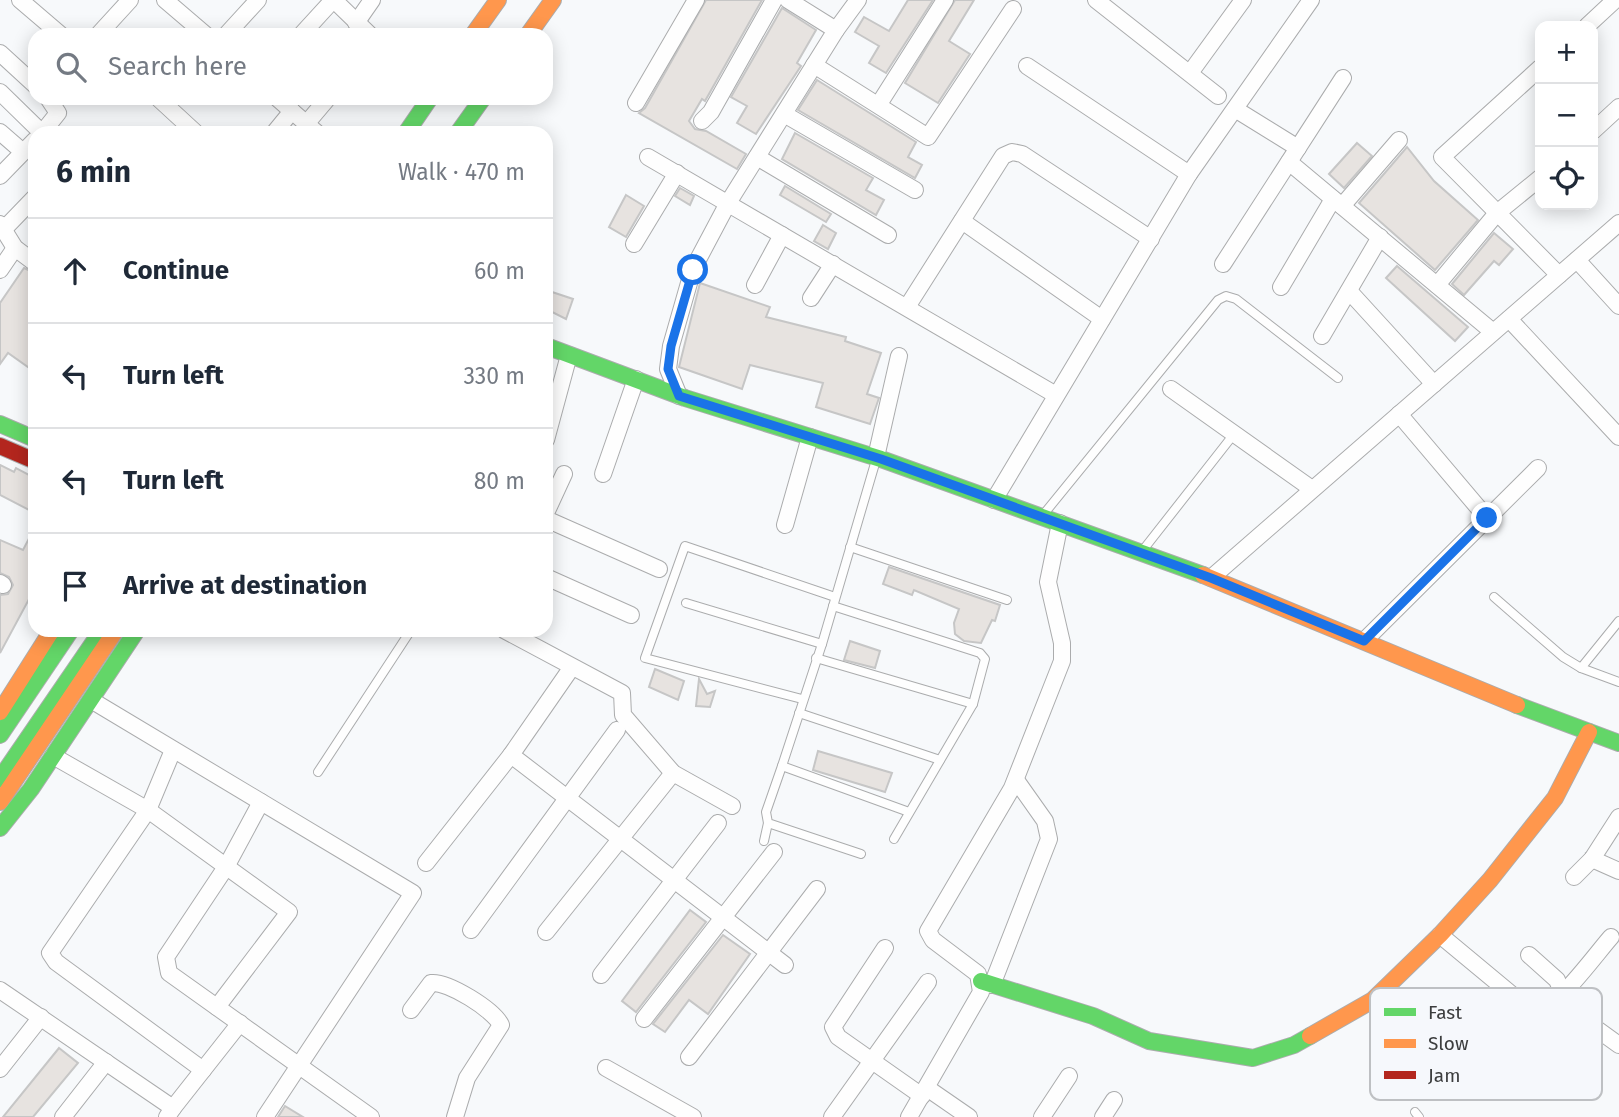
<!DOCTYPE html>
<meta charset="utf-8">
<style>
body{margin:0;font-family:"Fira Sans",sans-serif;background:#f2f2f3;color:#1f2937}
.controls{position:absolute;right:21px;top:21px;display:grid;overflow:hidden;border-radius:14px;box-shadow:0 4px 18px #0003}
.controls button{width:63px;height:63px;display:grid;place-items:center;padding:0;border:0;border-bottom:2px solid #e0e1e3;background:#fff;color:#1f2937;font:35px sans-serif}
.stop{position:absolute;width:21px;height:21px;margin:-16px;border:5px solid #1a73e8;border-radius:50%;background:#fff}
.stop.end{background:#1a73e8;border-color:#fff;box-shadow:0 2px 7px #0008}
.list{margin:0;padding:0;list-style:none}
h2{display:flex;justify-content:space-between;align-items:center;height:91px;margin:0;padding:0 28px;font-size:30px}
h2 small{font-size:23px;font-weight:400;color:#747a83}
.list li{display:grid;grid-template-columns:46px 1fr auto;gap:21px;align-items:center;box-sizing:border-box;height:105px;padding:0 28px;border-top:2px solid #e0e1e3}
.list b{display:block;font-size:26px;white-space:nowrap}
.list em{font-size:23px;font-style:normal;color:#747a83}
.icon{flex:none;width:38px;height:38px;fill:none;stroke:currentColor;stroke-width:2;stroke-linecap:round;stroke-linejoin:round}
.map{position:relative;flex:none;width:1619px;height:1117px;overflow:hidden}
.search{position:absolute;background:#fff;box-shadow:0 4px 18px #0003;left:28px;top:28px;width:525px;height:77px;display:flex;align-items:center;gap:18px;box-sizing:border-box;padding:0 24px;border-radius:21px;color:#747a83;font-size:26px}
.panel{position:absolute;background:#fff;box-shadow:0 4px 18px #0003;left:28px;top:126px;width:525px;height:511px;border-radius:21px}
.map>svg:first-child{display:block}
.building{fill:#e7e3e0;stroke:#c6c6c6;stroke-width:2}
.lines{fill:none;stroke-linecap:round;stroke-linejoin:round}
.lane-casing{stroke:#abacad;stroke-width:10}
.street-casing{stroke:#abacad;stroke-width:18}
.fast-casing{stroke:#abacad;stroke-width:18}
.slow-casing{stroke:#abacad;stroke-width:18}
.jam-casing{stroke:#abacad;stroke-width:18}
.lane{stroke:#fefefe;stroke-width:8}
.street{stroke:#fefefe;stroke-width:16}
.fast{stroke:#63d668;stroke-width:16}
.slow{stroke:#ff974d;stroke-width:16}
.jam{stroke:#b3261e;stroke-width:16}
.route{stroke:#1a73e8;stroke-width:9}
.key{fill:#f6f8fc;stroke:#bec0c3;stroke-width:2}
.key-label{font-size:19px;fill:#3c3d3e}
</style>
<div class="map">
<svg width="1619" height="1117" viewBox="0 0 1619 1117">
<rect width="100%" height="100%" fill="#f7f9fb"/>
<g class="building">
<polygon points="706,0 762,0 705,101 702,99 689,121 695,129 706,131 746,154 737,169 639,113 645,108"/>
<polygon points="908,0 933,0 886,73 869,63 879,46 855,32 864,17 889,31"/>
<polygon points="955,0 974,0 949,41 970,54 938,103 905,83"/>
<polygon points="782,8 816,30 797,63 801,66 756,134 737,123 747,106 731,97"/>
<polygon points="817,80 916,142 908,157 922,165 915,178 798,110"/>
<polygon points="795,133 873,178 866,190 884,200 876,215 782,159"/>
<polygon points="1357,143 1372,156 1344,188 1329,174"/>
<polygon points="1407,147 1434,181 1478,220 1435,270 1359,203"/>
<polygon points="785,186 831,214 826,222 780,195"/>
<polygon points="680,188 694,196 690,205 675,196"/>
<polygon points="626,195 644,206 626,237 609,227"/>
<polygon points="823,225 836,233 828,249 814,241"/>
<polygon points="1494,233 1513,249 1499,265 1494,261 1464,295 1452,284"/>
<polygon points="1397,266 1468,327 1455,341 1386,278"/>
<polygon points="24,268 35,273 35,372 8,353 0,364 0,303"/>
<polygon points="700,283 770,307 766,317 846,337 845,341 881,353 867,394 879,398 870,424 816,407 823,383 750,365 742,389 679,367"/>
<polygon points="546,290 573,299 566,319 546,309"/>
<polygon points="0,465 14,472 16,468 35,478 35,513 0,495"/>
<polygon points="35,527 35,588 0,653 0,595 8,594 13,585 9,577 0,573 0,540 23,550"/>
<polygon points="889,567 1000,605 995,621 992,620 981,643 964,641 955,634 954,623 959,609 914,590 912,595 883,584"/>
<polygon points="850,641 880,651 875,668 844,660"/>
<polygon points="655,669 684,681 678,700 649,687"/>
<polygon points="699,679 707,694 715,691 710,707 696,706"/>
<polygon points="818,751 892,773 885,792 813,770"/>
<polygon points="690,910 706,922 636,1012 622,1001"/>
<polygon points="723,935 750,954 708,1014 689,1000 665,1032 653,1024"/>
<polygon points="59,1048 78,1063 33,1117 3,1117"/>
<polygon points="285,1106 303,1117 278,1117"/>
</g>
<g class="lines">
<g class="lane-casing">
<g id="lane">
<polyline points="876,460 822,644 782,766 909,812"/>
<polyline points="1043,515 1218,300 1226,296 1236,299 1338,378"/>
<polyline points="850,547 1007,600"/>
<polyline points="1143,550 1234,434"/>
<polyline points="1494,597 1563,657 1581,668 1619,682"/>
<polyline points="686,603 822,644"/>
<polyline points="833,606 980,653 985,659 973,704 894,839"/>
<polyline points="816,658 973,704"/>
<polyline points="1581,668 1619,621"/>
<polyline points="802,699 645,658 685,546 835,597"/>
<polyline points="799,713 940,760"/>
<polyline points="782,766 766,812 768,823 861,854"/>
<polyline points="318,772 411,630"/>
<polyline points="764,841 768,823"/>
<polyline points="1415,1112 1419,1117"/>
</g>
</g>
<g class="street-casing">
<g id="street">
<polyline points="20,0 61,35"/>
<polyline points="165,0 206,35"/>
<polyline points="334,0 370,35"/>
<polyline points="1096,0 1218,96"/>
<polyline points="356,23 372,0"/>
<polyline points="1587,26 1615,0"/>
<polyline points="836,30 858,0"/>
<polyline points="98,35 130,0"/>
<polyline points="226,35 258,0"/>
<polyline points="301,35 333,0"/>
<polyline points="0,53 35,85"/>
<polyline points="814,65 928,137 1013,9"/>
<polyline points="1027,66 1189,174"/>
<polyline points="1540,68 1442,157 1559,275"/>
<polyline points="1190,73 1243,0"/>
<polyline points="0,92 42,133"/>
<polyline points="158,98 196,133"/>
<polyline points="277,98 317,133"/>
<polyline points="636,103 696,0"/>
<polyline points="879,104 945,0"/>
<polyline points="1235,109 1298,148"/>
<polyline points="784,114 915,190"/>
<polyline points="702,121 711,112 774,0"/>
<polyline points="306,124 328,98"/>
<polyline points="1593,131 1619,107"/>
<polyline points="0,132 23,152"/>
<polyline points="42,133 58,113 48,98"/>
<polyline points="274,133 292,111"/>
<polyline points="648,157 1056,395"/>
<polyline points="757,157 888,235"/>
<polyline points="1289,162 1493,332"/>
<polyline points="0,176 35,140"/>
<polyline points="1342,206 1399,140"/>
<polyline points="962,221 1102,319"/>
<polyline points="0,224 15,248 35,263"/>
<polyline points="5,228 35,197"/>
<polyline points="634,244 677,173"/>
<polyline points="1577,260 1619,306"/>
<polyline points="1223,264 1343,78"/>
<polyline points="0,270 15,248"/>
<polyline points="755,285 782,235"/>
<polyline points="1437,285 1497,213 1540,178"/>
<polyline points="1281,287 1333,199"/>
<polyline points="1349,291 1434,384"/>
<polyline points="811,298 833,264"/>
<polyline points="907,307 1003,156 1012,152 1022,154 1151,239"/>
<polyline points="1509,319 1619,437"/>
<polyline points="1322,336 1380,237"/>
<polyline points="1171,389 1312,489"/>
<polyline points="679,396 668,369 671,346 693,269 728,203 836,30 788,0"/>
<polyline points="1399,414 1487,518"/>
<polyline points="546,440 569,355"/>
<polyline points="876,457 899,356"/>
<polyline points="603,474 636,379"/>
<polyline points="994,500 1189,174 1311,0"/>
<polyline points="546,513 564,474"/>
<polyline points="546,519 659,569"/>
<polyline points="785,525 810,437"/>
<polyline points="546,577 631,615"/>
<polyline points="1211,578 1619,223"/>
<polyline points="0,583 3,585"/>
<polyline points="504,630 622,693 623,715 673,773 732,806"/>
<polyline points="1364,641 1538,468"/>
<polyline points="572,667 511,755 785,965"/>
<polyline points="91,700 413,893 265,1117"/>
<polyline points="173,750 148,810 50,953 56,962 203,1070"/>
<polyline points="53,756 148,810 289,912 217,1007"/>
<polyline points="261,802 226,867 166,957 169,973 371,1117"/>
<polyline points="1592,859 1619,871"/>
<polyline points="426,863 511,755"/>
<polyline points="1574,877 1592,859 1619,817"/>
<polyline points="471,930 617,730"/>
<polyline points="546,932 673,773"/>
<path d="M 1440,935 L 1534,1013 C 1555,1011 1595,955 1611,937"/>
<polyline points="885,948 833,1027 838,1037 922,1096"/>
<polyline points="1529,955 1557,980 1569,1009 1619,1045"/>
<polyline points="601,975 718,823"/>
<polyline points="992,985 1049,839 1045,821 1016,780"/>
<polyline points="0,990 173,1108 167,1117"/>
<path d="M 411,1010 L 431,983 C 448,981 494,1010 501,1025 L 467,1078 L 455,1117"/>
<polyline points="644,1019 774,852"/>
<polyline points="689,1057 817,889"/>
<polyline points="606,1068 693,1117"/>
<polyline points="0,1069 41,1017"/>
<polyline points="927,1088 969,1117"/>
<polyline points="173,1108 240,1023"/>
<polyline points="63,1117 106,1062"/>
<polyline points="832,1117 928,982"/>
<polyline points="909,1117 981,992 978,974 933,940 928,931 1012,788 1062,661 1062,643 1048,582 1060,523"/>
<polyline points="1042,1117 1069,1076"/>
<polyline points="1103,1117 1114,1100"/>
</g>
</g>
<g class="fast-casing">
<g id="fast">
<polyline points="406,133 430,98"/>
<polyline points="458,133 483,98"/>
<polyline points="546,346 685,398 881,459 1203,575"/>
<polyline points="0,424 35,439"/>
<polyline points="1517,705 1619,743"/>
<polyline points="0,735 71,630"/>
<polyline points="0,779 102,630"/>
<polyline points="0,828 31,789 137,630"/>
<polyline points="981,981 1093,1016 1149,1041 1253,1058 1294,1045 1310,1036"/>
</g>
</g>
<g class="slow-casing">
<g id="slow">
<polyline points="473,35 498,0"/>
<polyline points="528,35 553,0"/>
<polyline points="1203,575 1517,705"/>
<polyline points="0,712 52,630"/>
<polyline points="0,802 116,630"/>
<polyline points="1310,1036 1373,1000 1440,935 1490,880 1555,798 1589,732"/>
</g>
</g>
<g class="jam-casing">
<polyline id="jam" points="0,446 35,461"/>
</g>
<use href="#lane" class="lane"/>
<use href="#street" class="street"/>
<use href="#fast" class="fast"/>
<use href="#slow" class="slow"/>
<use href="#jam" class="jam"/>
</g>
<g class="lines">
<polyline class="route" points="693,270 671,346 668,369 679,396 881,459 1211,578 1364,641 1487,518"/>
</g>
<rect x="1370" y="988" width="232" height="112" rx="10" class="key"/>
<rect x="1384" y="1008" width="32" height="8" fill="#63d668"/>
<rect x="1384" y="1039" width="32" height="9" fill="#ff974d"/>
<rect x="1384" y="1071" width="32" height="8" fill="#b3261e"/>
<g class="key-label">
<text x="1428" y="1019">Fast</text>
<text x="1428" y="1050">Slow</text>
<text x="1428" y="1082">Jam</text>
</g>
</svg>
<div class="controls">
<button>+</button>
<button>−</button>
<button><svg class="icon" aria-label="locate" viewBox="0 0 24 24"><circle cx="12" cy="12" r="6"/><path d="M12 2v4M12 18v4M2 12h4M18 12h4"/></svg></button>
</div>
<div class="stop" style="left:693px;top:270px"></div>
<div class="stop end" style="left:1487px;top:518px"></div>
<div class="search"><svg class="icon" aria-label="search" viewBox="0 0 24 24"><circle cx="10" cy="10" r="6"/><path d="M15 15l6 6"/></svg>Search here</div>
<section class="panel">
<h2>6 min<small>Walk · 470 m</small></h2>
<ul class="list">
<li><svg class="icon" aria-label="ahead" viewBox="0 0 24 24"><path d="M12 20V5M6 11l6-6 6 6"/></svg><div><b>Continue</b></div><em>60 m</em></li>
<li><svg class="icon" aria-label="left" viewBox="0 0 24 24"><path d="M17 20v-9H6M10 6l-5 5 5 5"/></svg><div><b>Turn left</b></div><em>330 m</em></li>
<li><svg class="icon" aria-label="left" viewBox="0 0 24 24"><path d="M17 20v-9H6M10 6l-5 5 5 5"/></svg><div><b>Turn left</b></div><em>80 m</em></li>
<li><svg class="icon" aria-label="arrive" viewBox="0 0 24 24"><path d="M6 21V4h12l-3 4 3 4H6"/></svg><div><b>Arrive at destination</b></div></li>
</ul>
</section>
</div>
